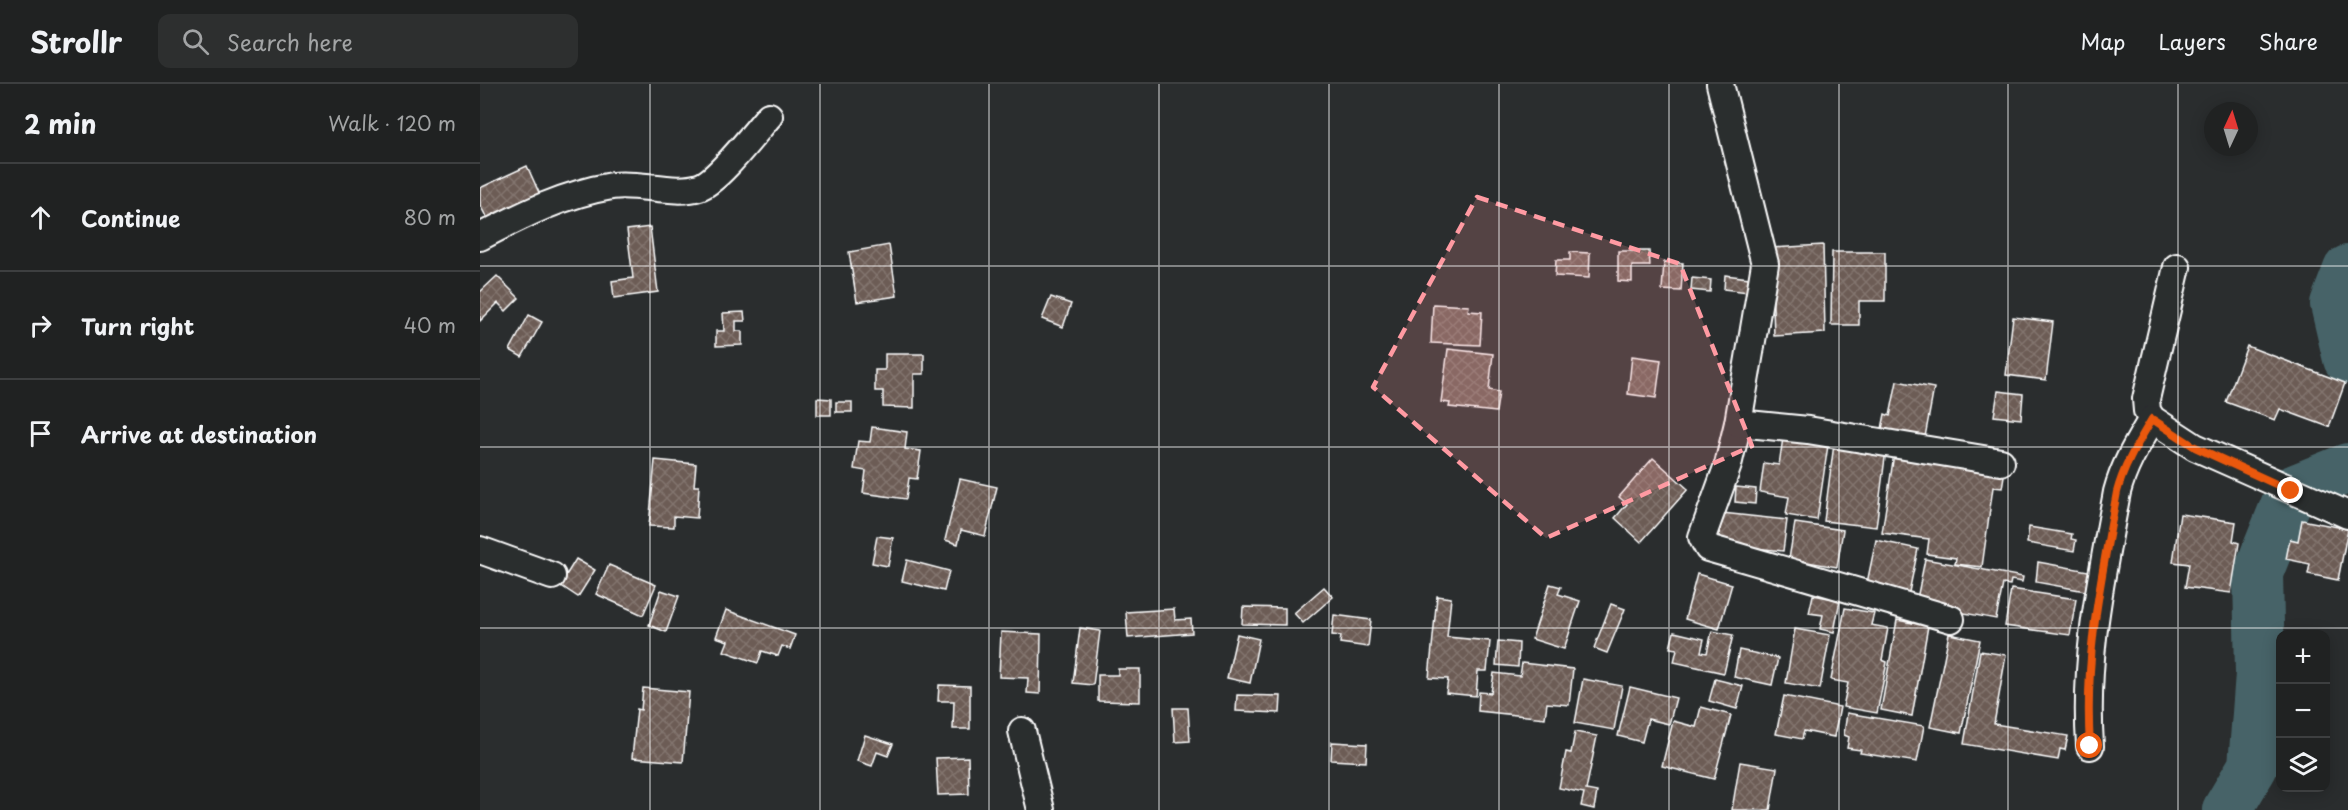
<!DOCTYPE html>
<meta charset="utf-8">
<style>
body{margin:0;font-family:"Playpen Sans",sans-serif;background:#2d2f2f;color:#f1f3f6}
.controls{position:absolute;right:18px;bottom:18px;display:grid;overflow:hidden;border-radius:12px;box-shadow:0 3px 15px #0003}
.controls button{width:54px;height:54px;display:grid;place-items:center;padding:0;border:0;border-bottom:2px solid #3d3f40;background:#202222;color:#f1f3f6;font:30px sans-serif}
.compass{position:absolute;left:1724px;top:18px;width:54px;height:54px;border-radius:50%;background:#202222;box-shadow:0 3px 15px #0003;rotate:4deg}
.stop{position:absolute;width:18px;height:18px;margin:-14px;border:4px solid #ea580c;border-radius:50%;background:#fff}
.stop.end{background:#ea580c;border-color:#fff;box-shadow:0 2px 6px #0008}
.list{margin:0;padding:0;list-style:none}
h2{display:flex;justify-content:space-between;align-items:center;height:78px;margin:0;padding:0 24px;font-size:26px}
h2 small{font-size:20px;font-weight:400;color:#a2a4a5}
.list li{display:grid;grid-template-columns:39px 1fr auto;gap:18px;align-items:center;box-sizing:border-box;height:108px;padding:0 24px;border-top:2px solid #3d3f40}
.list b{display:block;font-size:22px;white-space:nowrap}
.list em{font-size:20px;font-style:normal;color:#a2a4a5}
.icon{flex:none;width:33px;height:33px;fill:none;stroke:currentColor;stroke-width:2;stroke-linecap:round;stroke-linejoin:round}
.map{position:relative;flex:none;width:1868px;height:726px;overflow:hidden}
header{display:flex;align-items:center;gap:36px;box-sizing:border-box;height:84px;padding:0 30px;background:#202222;border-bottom:2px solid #3d3f40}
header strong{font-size:28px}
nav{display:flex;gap:33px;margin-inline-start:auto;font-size:21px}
.search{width:420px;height:54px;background:#2d2f2f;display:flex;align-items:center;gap:15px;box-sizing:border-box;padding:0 21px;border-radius:12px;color:#a2a4a5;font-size:22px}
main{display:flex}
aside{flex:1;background:#202222}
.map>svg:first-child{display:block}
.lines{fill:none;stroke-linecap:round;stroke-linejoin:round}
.river{stroke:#466468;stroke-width:50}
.building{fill:url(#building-cross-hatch);stroke:#fff;stroke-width:1.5}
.minor-casing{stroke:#fff;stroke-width:30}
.minor{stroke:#2a2d2e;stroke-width:26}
.route{stroke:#ea580c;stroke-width:8}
.marked{fill:#ff9aa2;fill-opacity:0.2;stroke:#ff9aa2;stroke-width:4.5;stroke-dasharray:12 8;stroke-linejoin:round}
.grid{fill:none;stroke:#fff;stroke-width:1.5;stroke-opacity:0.55}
</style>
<header>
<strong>Strollr</strong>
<div class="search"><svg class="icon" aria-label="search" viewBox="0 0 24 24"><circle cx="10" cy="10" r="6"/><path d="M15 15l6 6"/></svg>Search here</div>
<nav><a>Map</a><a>Layers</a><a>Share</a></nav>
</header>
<main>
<aside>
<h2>2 min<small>Walk · 120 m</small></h2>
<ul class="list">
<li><svg class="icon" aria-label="ahead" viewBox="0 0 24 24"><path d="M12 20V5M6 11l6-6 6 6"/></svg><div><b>Continue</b></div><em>80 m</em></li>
<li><svg class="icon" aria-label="right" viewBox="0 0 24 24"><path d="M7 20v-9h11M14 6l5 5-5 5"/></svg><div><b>Turn right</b></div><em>40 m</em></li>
<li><svg class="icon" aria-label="arrive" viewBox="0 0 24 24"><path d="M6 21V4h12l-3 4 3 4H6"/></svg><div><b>Arrive at destination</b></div></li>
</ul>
</aside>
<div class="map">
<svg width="1868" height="726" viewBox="0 0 1868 726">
<defs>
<pattern id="building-cross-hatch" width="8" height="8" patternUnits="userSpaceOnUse" patternTransform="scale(1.5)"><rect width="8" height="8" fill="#6c5b55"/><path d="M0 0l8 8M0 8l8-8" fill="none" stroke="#82746e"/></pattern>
</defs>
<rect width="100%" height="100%" fill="#2a2d2e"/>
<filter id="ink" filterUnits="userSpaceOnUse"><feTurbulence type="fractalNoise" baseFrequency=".0167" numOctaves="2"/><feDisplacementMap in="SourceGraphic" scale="12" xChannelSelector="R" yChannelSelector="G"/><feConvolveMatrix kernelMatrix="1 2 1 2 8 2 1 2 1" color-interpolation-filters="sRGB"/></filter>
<g filter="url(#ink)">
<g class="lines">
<g class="river">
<polyline points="1868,186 1855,220 1868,275"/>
<polyline points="1747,726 1773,682 1780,590 1778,489 1811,407 1868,384"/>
</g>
</g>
<g class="building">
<polygon points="47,82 61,113 9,138 0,121 0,104"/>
<polygon points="170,143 178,208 134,214 132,197 153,194 147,146"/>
<polygon points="409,161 417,212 377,218 369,168"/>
<polygon points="1343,161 1345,249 1294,252 1291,164"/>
<polygon points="1138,167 1169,167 1170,182 1152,182 1152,198 1138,197"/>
<polygon points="1090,168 1110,169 1109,194 1075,192 1076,176 1090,176"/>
<polygon points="1352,168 1405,168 1405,217 1379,217 1379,241 1351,241"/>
<polygon points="1184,178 1203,179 1201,207 1182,206"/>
<polygon points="1245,191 1269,194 1268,208 1244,205"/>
<polygon points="17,192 39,214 26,227 18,219 0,237 0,208"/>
<polygon points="1212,194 1231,196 1230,208 1211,206"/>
<polygon points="571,213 591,220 583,243 562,235"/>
<polygon points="953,220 989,222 988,227 1002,228 1000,261 951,259"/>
<polygon points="264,228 265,237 256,237 256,247 262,247 262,261 236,262 236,247 244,247 243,229"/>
<polygon points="49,231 62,238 42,273 30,266"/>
<polygon points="1533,233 1573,238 1566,296 1526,291"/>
<polygon points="1767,262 1865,299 1849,343 1800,325 1795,336 1746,318"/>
<polygon points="968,265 1013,270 1009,306 1019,308 1016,328 969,323 970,319 961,318"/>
<polygon points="405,270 444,270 444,290 434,290 434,324 403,323 403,307 395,307 395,286 405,286"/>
<polygon points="1152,272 1181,276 1176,314 1148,310"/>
<polygon points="1417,297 1454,304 1445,353 1402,345 1405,330 1410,332"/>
<polygon points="1518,307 1543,310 1541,335 1514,332"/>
<polygon points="337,314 351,315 351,331 337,331"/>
<rect x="356" y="318" width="16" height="10"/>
<polygon points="392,343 427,348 425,365 441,367 437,395 429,394 426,415 383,409 386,387 374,385 378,357 390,358"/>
<polygon points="1303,354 1348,361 1337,436 1306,431 1309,413 1280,408 1284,379 1299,381"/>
<polygon points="1354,360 1406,366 1396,443 1344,437"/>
<polygon points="1414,370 1525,386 1522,404 1513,403 1502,483 1475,480 1476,474 1447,470 1449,455 1402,449"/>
<polygon points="1173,374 1208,405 1161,458 1135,434 1147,420 1139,413"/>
<polygon points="175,376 216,380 214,402 219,402 217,434 194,432 194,443 169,442"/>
<polygon points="480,395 517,403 505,452 481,446 478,460 465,456"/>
<polygon points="1256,403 1276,405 1275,420 1255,418"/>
<polygon points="1242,429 1307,436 1303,467 1238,460"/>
<polygon points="1700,430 1756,438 1753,457 1759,459 1751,509 1705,503 1709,480 1693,478"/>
<polygon points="1822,436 1868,445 1858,496 1828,490 1830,480 1806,475 1810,455 1818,457"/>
<polygon points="1315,439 1363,446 1357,483 1309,475"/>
<polygon points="1549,443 1592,450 1591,455 1596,456 1594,467 1547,459"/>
<polygon points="397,452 413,454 408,482 392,479"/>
<polygon points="1396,456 1438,465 1429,508 1387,499"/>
<polygon points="96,475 115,486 98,513 80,501"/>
<polygon points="1445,475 1543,493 1542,498 1531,496 1530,501 1523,500 1516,535 1436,520"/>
<polygon points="427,476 469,487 464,507 422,497"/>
<polygon points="1558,478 1614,488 1611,508 1556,498"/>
<polygon points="129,481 176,501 163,531 116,510"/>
<polygon points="1217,490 1252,500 1239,545 1205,535"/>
<polygon points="1070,500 1081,503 1078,510 1100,517 1084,565 1052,555"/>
<polygon points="844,503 853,513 823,539 814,529"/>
<polygon points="1531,505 1596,515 1590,551 1525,542"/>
<polygon points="181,506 199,512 186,548 169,541"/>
<polygon points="1333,511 1360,516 1354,548 1340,545 1343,531 1329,529"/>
<polygon points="957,512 971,514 967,553 1010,557 1007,587 998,587 996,612 966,609 968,595 949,594"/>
<polygon points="1131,520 1145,525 1127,569 1114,564"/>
<polygon points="763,523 805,524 805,541 762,540"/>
<polygon points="1365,524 1394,529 1391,541 1408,544 1402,576 1407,578 1397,629 1363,623 1368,599 1351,596"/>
<polygon points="694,525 695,536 711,535 712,549 648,554 646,528"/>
<polygon points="246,526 315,551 310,565 302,562 298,572 282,567 278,579 244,567 248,557 236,553"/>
<polygon points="854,531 891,536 888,563 860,559 861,552 852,551"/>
<polygon points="1417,536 1448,542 1432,632 1401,626"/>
<polygon points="600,544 620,547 613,601 593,599"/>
<polygon points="1315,545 1350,551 1340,605 1306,599"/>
<polygon points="1232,547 1253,551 1244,589 1194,578 1197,565 1190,564 1194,548 1224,555 1221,568 1227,569"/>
<polygon points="521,548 561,550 560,610 547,609 548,594 519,593"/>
<polygon points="757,550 779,555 770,599 747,594"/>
<polygon points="1469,550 1500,556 1481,649 1450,643"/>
<polygon points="1018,557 1039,559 1038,583 1016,581"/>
<polygon points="1259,566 1298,574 1292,601 1254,593"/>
<polygon points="1500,567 1526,571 1514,640 1588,652 1585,666 1580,665 1578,676 1484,660"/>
<polygon points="1042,579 1093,585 1089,621 1067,619 1065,634 998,627 999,608 1011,609 1014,589 1040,592"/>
<polygon points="638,585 660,585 660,618 618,617 618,591 638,591"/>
<polygon points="1103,595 1142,602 1134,646 1095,639"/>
<polygon points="1235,595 1263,602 1257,625 1229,617"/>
<polygon points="459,601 490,602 490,645 473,645 474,617 458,617"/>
<polygon points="1150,603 1196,614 1189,640 1168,635 1162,658 1138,652"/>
<polygon points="163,604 209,608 203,678 152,674 157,625 161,626"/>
<polygon points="757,611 801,612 800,629 756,627"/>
<polygon points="1304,612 1360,623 1354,653 1324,647 1322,655 1296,650"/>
<polygon points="1221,623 1251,631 1234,695 1182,682 1193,637 1216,643"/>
<polygon points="693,624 708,624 710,657 695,658"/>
<polygon points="1367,629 1444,642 1437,678 1380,669 1381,666 1367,664 1369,653 1364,651"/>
<polygon points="1095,648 1117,652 1106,706 1117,708 1114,725 1101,722 1104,709 1079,704 1086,668 1091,669"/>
<polygon points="385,651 413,660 408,672 397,668 392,682 377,677"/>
<polygon points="852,658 887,660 886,678 851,676"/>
<polygon points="488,673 489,710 458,711 456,674"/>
<polygon points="1260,678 1297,684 1290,726 1252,726"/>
</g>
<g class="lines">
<g class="minor-casing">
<g id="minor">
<polyline points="1240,0 1285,180 1258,339 1248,381 1222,453 1228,464 1249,470 1471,535"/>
<path d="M 0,153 C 42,131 84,110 132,102 C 158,98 196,111 219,103 C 237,98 275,48 289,32"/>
<polyline points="1697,183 1666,315 1667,327 1672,335 1715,363 1868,431"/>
<polyline points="1258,339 1328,346 1521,378"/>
<polyline points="0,466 72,492"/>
<polyline points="542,647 561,726"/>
<path d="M 1610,662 C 1604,572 1621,496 1637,408 C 1644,381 1658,359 1672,335"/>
</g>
</g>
<use href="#minor" class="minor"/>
</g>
</g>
<g class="lines" filter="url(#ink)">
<path class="route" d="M 1610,662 C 1604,572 1621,496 1637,408 C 1644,381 1658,359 1672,335 L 1715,363 L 1811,407"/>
</g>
<path class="marked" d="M 997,113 L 1200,180 L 1272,362 L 1066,454 L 893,303 Z"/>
<path class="grid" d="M 170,0 L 170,726M 340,0 L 340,726M 509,0 L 509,726M 679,0 L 679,726M 849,0 L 849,726M 1019,0 L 1019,726M 1189,0 L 1189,726M 1359,0 L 1359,726M 1528,0 L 1528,726M 1698,0 L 1698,726M 0,182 L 1868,182M 0,363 L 1868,363M 0,544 L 1868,544"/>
</svg>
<div class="controls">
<button>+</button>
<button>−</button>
<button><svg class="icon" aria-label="layers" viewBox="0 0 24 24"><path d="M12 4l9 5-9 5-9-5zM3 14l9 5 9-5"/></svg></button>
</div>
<svg class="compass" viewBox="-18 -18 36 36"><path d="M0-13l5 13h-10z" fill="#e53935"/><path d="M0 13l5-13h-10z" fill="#a2a4a5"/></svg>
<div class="stop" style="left:1610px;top:662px"></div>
<div class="stop end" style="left:1811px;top:407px"></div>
</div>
</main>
